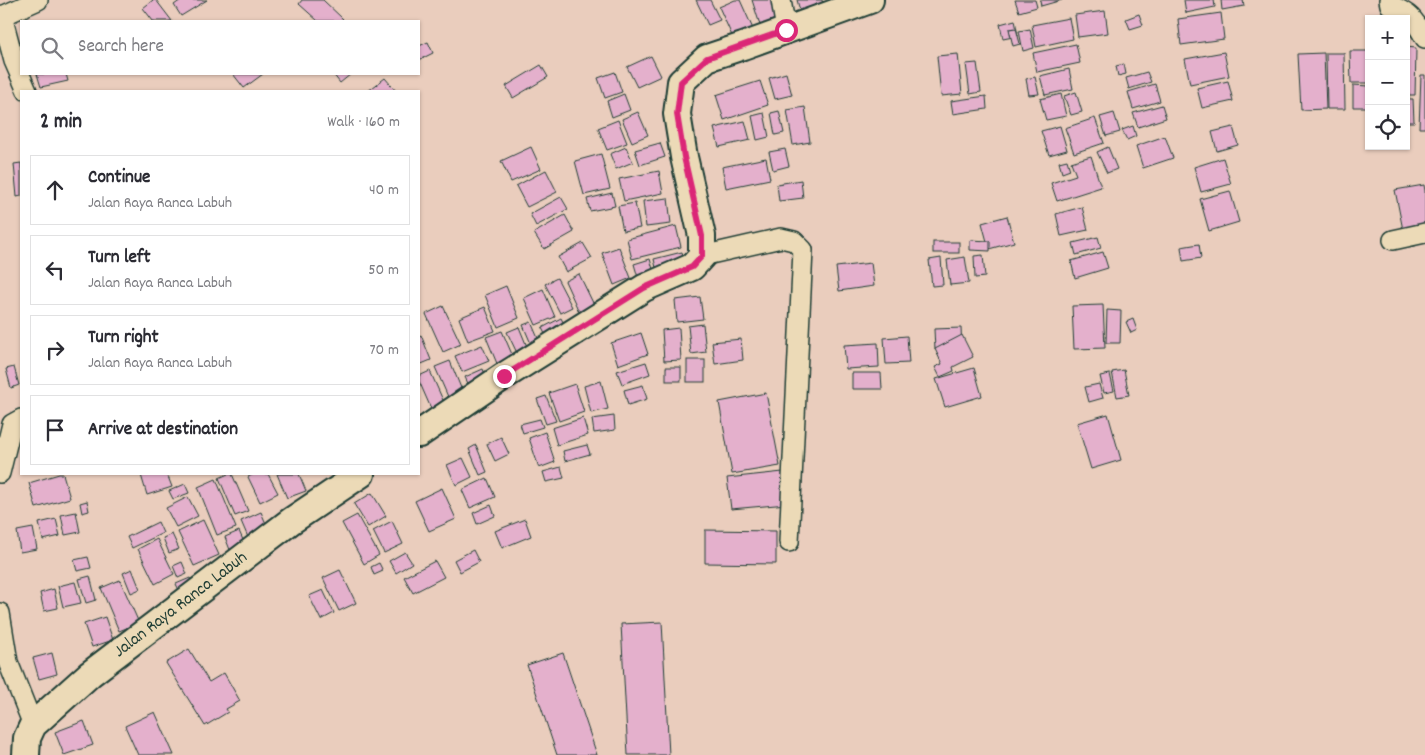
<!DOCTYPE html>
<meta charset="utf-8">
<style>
body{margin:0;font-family:Dekko,sans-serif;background:#f7f7f7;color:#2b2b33}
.controls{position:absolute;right:15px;top:15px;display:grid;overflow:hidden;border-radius:0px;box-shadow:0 1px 4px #0004}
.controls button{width:45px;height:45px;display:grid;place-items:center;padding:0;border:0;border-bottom:1px solid #e1e1e2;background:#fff;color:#2b2b33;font:25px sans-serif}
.stop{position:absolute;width:15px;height:15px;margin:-11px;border:4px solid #db2777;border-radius:50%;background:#fff}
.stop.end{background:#db2777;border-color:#fff;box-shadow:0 1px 5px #0008}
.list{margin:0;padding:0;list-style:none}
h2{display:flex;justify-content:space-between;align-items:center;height:65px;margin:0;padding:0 20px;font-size:21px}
h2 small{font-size:16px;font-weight:400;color:#7c7c81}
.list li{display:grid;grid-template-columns:32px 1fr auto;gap:15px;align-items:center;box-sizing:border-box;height:70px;margin:0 10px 10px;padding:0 10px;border:1px solid #e1e1e2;border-radius:0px}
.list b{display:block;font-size:19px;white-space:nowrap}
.list p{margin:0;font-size:16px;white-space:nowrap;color:#7c7c81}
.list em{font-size:16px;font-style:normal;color:#7c7c81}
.icon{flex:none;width:28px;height:28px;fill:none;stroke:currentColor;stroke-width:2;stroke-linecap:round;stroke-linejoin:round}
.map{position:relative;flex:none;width:1425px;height:755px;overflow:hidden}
.search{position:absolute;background:#fff;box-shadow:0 1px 4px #0004;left:20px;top:20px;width:400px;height:55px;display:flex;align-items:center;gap:12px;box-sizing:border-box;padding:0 18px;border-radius:0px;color:#7c7c81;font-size:19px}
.panel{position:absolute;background:#fff;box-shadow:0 1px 4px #0004;left:20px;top:90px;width:400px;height:385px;border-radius:0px}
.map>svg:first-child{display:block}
.building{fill:#e4b0cc;stroke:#1f3d34}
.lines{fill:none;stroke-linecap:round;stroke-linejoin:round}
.street-casing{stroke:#1f3d34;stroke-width:22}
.secondary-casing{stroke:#1f3d34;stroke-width:30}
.street{stroke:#ecdab7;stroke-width:19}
.secondary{stroke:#ecdab7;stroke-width:26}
.route{stroke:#db2777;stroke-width:6}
.labels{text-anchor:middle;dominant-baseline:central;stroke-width:5;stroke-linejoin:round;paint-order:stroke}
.street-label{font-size:18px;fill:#1f3d34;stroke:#ecdab7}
</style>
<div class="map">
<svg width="1425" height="755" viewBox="0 0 1425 755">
<rect width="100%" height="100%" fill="#eacdbd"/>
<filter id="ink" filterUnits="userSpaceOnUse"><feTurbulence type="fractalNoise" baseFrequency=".02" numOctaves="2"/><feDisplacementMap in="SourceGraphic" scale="10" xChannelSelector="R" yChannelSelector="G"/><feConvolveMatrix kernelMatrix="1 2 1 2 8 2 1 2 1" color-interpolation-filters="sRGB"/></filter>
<g filter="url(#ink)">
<g class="building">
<polygon points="153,0 156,0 172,21 153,21 143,8"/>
<polygon points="181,0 207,0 181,16 174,5"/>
<polygon points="302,0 323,0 343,19 341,21 318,21 299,4"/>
<polygon points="696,0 710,0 720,20 708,25"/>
<polygon points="735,0 740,0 753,29 733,38 719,7"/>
<polygon points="752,0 775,0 782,25 762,31"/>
<polygon points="797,0 822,0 824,8 801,14"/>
<polygon points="1015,0 1035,0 1037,7 1019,12"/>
<polygon points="1040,0 1062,0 1041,6"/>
<polygon points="1184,0 1214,0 1215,7 1186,13"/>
<polygon points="1221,0 1243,0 1244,6 1222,10"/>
<polygon points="1105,11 1108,33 1078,37 1075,15"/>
<polygon points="1221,13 1224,39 1181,45 1178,19"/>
<polygon points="1139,14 1143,25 1130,29 1126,19"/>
<polygon points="1069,18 1073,39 1036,47 1032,25"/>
<polygon points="1015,20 1018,36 1003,39 1000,24"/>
<polygon points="1016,28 1020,44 1013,46 1009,29"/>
<polygon points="1030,29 1034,48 1023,51 1019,31"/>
<polygon points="428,42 433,53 419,60 419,46"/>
<polygon points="1076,44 1080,63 1037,72 1033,53"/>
<polygon points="1406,47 1416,48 1415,95 1406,95"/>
<polygon points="1350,51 1369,51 1369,83 1351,83"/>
<polygon points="1224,52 1229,76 1190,84 1185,59"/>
<polygon points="1324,53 1326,109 1301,110 1298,54"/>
<polygon points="1326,53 1344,53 1345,109 1327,109"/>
<polygon points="958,54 962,94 941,96 937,56"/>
<polygon points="651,56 661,76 637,87 627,67"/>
<polygon points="977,63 981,92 970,94 966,64"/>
<polygon points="1124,64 1126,74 1118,76 1116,66"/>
<polygon points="541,65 548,77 513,98 506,86"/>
<polygon points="1069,69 1073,89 1045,95 1040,76"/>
<polygon points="615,72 622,92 605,98 598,78"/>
<polygon points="1147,72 1151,82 1129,89 1126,78"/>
<polygon points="786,73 792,95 775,99 769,78"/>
<polygon points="37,74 66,74 68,81 41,87"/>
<polygon points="233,74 263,74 244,88"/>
<polygon points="333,74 351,74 340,83"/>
<polygon points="1421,75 1425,75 1425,128 1419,128"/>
<polygon points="1035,77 1039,94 1029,95 1026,79"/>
<polygon points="385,78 396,91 368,91"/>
<polygon points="760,81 768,105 724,120 716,95"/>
<polygon points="1228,81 1233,101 1202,108 1197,88"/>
<polygon points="1155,84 1160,101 1133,109 1128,92"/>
<polygon points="1353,85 1369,86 1369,107 1353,107"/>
<polygon points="1076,92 1082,112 1071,115 1064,96"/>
<polygon points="624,94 630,110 612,117 607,101"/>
<polygon points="1061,94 1066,116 1046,120 1040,99"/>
<polygon points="986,96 987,109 953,114 951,101"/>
<polygon points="1406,99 1413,99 1414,122 1406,122"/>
<polygon points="1162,105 1166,118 1138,127 1133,113"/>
<polygon points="805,107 810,142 793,145 787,110"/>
<polygon points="779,111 784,133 775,135 771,113"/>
<polygon points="638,112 648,135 632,142 622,119"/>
<polygon points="764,113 769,137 757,140 752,116"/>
<polygon points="1114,113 1120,132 1106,136 1100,117"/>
<polygon points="1095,118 1104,143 1074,153 1065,128"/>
<polygon points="618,120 627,143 607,150 598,128"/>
<polygon points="745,121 750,140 719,147 714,128"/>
<polygon points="1060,126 1067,150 1049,155 1041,131"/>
<polygon points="1133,126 1136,136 1127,140 1122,130"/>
<polygon points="1233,127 1238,145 1217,151 1212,132"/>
<polygon points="1165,136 1173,158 1143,168 1136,146"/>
<polygon points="660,143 665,157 640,165 635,150"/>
<polygon points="531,147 541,169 511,182 501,161"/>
<polygon points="626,147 633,162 616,169 610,154"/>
<polygon points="1108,147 1117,169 1107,173 1097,152"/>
<polygon points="785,149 789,166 773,170 769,152"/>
<polygon points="601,154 610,189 584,195 575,161"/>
<polygon points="1091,156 1101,187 1057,201 1051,183 1076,175 1071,162"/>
<polygon points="766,158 770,179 726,188 722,167"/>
<polygon points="1223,158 1231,184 1201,192 1194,167"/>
<polygon points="1067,160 1070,170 1062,173 1059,162"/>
<polygon points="21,163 21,196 17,197 14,164"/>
<polygon points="546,170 557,192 527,207 516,186"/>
<polygon points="659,171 663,193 624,201 619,179"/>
<polygon points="801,180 803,198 779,201 777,184"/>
<polygon points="1424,185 1425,191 1425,225 1403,230 1395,190"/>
<polygon points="1230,191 1239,222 1209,231 1200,199"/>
<polygon points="612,193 615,206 590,211 587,199"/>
<polygon points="561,197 568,209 536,226 530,214"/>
<polygon points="668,198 671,224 646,227 643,201"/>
<polygon points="635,203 640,228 623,231 618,206"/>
<polygon points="1082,207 1088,230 1061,236 1056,214"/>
<polygon points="565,215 574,232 544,249 534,233"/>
<polygon points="1007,216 1014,242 989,249 982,223"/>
<polygon points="676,226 681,247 632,259 627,239"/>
<polygon points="1098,237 1101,248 1076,255 1073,243"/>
<polygon points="970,240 990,241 990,251 970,250"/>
<rect x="933" y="242" width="26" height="11"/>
<polygon points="583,243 592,258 566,272 558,257"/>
<polygon points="1199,244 1201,258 1183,261 1181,247"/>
<polygon points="619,247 631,278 614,285 602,253"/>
<polygon points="682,252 686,264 657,272 654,259"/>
<polygon points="1103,252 1108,268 1075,278 1071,261"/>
<polygon points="983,255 985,277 975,278 974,256"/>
<polygon points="965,257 969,283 950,285 947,260"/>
<polygon points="941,258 943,285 932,286 929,260"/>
<polygon points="650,259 655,276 639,281 634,264"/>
<polygon points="871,263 874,286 839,291 836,267"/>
<polygon points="579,274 595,307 580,314 565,281"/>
<polygon points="557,278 572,307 560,313 545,284"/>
<polygon points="506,286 519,318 498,327 485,295"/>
<polygon points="543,289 555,317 536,325 524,298"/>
<polygon points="700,297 703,319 677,322 675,300"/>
<polygon points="1103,305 1105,348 1074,349 1072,306"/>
<polygon points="443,306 461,344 443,352 426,314"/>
<polygon points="485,307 495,331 468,341 459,318"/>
<polygon points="1107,310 1121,311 1120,343 1106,343"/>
<polygon points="561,318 568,332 549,342 542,328"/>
<polygon points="1133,319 1137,330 1131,333 1126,322"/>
<polygon points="531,322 540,343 532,346 523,325"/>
<polygon points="703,324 706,352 691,354 688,326"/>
<polygon points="519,327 528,349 517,353 507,332"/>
<polygon points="679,328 681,360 664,361 662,330"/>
<polygon points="961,328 962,349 935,350 934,329"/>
<polygon points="502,331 514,359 498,366 486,337"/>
<polygon points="641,333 648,354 618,365 611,343"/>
<polygon points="421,335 431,360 419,365 419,336"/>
<polygon points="962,335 973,357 953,367 954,371 940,377 935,367 942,364 935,349"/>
<polygon points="907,336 909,363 886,364 884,338"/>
<polygon points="741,339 743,360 715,364 712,342"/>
<polygon points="878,343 879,367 846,369 844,345"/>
<polygon points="482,345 489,361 462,372 455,356"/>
<rect x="687" y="360" width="18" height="22"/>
<polygon points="450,361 463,393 449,399 435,367"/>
<polygon points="646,362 650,374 622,384 617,371"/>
<polygon points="14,367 19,385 11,388 6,369"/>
<rect x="666" y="367" width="15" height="14"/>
<polygon points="974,368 982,396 945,407 936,379"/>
<polygon points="483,369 488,382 471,390 465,377"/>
<polygon points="1124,370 1129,395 1117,397 1112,372"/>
<polygon points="430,371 446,407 433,413 419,381 419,376"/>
<polygon points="852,373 881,373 882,389 852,389"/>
<polygon points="1110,374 1114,391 1104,393 1100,376"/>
<polygon points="601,381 608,409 591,413 584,386"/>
<polygon points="575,384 584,412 559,421 549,393"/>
<polygon points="1099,384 1103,398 1089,402 1085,387"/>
<polygon points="643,385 647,399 628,405 624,390"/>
<polygon points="766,393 780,466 732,474 719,402"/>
<polygon points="546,396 556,421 546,424 537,399"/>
<polygon points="1108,414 1121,460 1091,469 1077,423"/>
<polygon points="614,416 615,430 594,433 592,419"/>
<polygon points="583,418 588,435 557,445 552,428"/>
<polygon points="540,419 543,427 523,433 520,424"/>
<polygon points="545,432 555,462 539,468 529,438"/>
<polygon points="501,437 509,454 495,461 487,444"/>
<polygon points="476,445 487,472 480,475 469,449"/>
<polygon points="587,445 590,454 565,461 563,451"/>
<polygon points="463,458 472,477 456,485 447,465"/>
<polygon points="561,467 564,478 546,482 543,472"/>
<polygon points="783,472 787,504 731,509 727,478"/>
<polygon points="59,474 63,474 70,498 36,508 29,483"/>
<polygon points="146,474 167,474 172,487 147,495 141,475"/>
<polygon points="228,474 232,474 248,511 235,516 219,478"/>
<polygon points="254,474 268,474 278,493 260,502 248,477"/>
<polygon points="277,474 299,474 306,491 287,498"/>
<polygon points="487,478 495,497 470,508 462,490"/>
<polygon points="216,479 236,528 217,535 198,487"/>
<polygon points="185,484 189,493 173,499 169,491"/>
<polygon points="442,488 456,519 429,531 415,501"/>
<polygon points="372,493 386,516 368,527 354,504"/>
<polygon points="188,497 198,516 176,527 166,508"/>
<polygon points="87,501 89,511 82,513 80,503"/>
<polygon points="491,505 495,516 477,524 473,513"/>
<polygon points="76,512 80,532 65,535 61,515"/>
<polygon points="261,512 270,533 250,542 241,521"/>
<polygon points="357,515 379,555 364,564 342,523"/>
<polygon points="56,519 60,536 43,540 39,523"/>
<polygon points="525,519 531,536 502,548 495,531"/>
<polygon points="203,520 219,555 194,566 178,532"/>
<polygon points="392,521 403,544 384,553 373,531"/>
<polygon points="158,522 163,533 132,548 127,537"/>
<polygon points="33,528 37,549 20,552 17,531"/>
<polygon points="705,530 776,531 776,564 705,563"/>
<polygon points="239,531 247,549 232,555 225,537"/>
<polygon points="172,534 179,549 169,553 163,538"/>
<polygon points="157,539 174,574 155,584 138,549"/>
<polygon points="473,550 479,562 460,572 454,560"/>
<polygon points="405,552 412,563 396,573 389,561"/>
<polygon points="88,557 91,568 77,571 74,560"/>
<polygon points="435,561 444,577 413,593 404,577"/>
<polygon points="182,562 187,574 178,578 173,566"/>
<polygon points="379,563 383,571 374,575 371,567"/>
<polygon points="132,569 140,589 131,593 123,573"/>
<polygon points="340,570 356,603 339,611 323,578"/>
<polygon points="90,576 96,600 86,603 79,579"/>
<polygon points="190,578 196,590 182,596 176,584"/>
<polygon points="120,580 139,623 119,631 101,588"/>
<polygon points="75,582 81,603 63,607 58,586"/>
<polygon points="54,589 58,608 44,611 40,593"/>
<polygon points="323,590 334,613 321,620 309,596"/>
<polygon points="105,617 113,640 92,647 84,624"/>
<polygon points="662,622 669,755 628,755 621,624"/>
<polygon points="189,649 209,682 224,673 240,701 226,709 228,712 205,726 166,663"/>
<polygon points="52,653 57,674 39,679 33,658"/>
<polygon points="563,653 597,755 557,755 527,665"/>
<polygon points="155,712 174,755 138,755 125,726"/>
<polygon points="84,721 93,745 64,755 55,732"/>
</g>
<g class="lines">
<g class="street-casing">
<g id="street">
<polyline points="781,0 786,30"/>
<path d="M 1389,0 L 1390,5 C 1411,14 1413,18 1425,38"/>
<polyline points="2,16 14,61 27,91"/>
<polyline points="0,17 38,0"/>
<polyline points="1393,240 1425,233"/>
<polyline points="702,256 781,238 794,241 803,250 789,542"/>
<polyline points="0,473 12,424 21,419"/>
<polyline points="0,613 8,662 33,725"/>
</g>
</g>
<g class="secondary-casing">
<g id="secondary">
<polyline points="419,434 504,376 644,288 692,267 702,256 702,236 684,157 677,114 681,82 707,58 743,46 870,0"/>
<path id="s1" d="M 26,755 L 27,738 L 33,725 L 90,674 L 291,521 L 361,474"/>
</g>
</g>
<use href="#street" class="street"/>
<use href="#secondary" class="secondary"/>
</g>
</g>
<g class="lines" filter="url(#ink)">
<polyline class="route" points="504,376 644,288 692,267 702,256 702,236 684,157 677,114 681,82 707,58 786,30"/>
</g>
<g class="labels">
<g class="street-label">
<text stroke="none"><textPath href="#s1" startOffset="222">Jalan Raya Ranca Labuh</textPath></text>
</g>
</g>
</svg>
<div class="controls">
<button>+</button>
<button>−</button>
<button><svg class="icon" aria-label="locate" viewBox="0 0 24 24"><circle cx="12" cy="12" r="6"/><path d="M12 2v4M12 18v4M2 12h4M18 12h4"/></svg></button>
</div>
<div class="stop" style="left:786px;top:30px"></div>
<div class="stop end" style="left:504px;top:376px"></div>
<div class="search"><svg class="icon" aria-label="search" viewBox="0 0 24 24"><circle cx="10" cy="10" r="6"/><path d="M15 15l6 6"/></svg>Search here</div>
<section class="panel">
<h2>2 min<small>Walk · 160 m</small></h2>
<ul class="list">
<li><svg class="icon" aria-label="ahead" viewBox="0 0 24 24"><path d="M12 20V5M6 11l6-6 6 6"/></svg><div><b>Continue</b><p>Jalan Raya Ranca Labuh</p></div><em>40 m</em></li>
<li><svg class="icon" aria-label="left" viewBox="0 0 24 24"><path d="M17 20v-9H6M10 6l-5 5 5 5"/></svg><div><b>Turn left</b><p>Jalan Raya Ranca Labuh</p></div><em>50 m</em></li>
<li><svg class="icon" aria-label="right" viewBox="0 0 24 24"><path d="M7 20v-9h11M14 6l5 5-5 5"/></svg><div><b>Turn right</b><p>Jalan Raya Ranca Labuh</p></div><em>70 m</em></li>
<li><svg class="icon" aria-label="arrive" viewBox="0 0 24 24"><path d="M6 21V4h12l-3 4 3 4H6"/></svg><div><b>Arrive at destination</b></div></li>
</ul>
</section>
</div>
